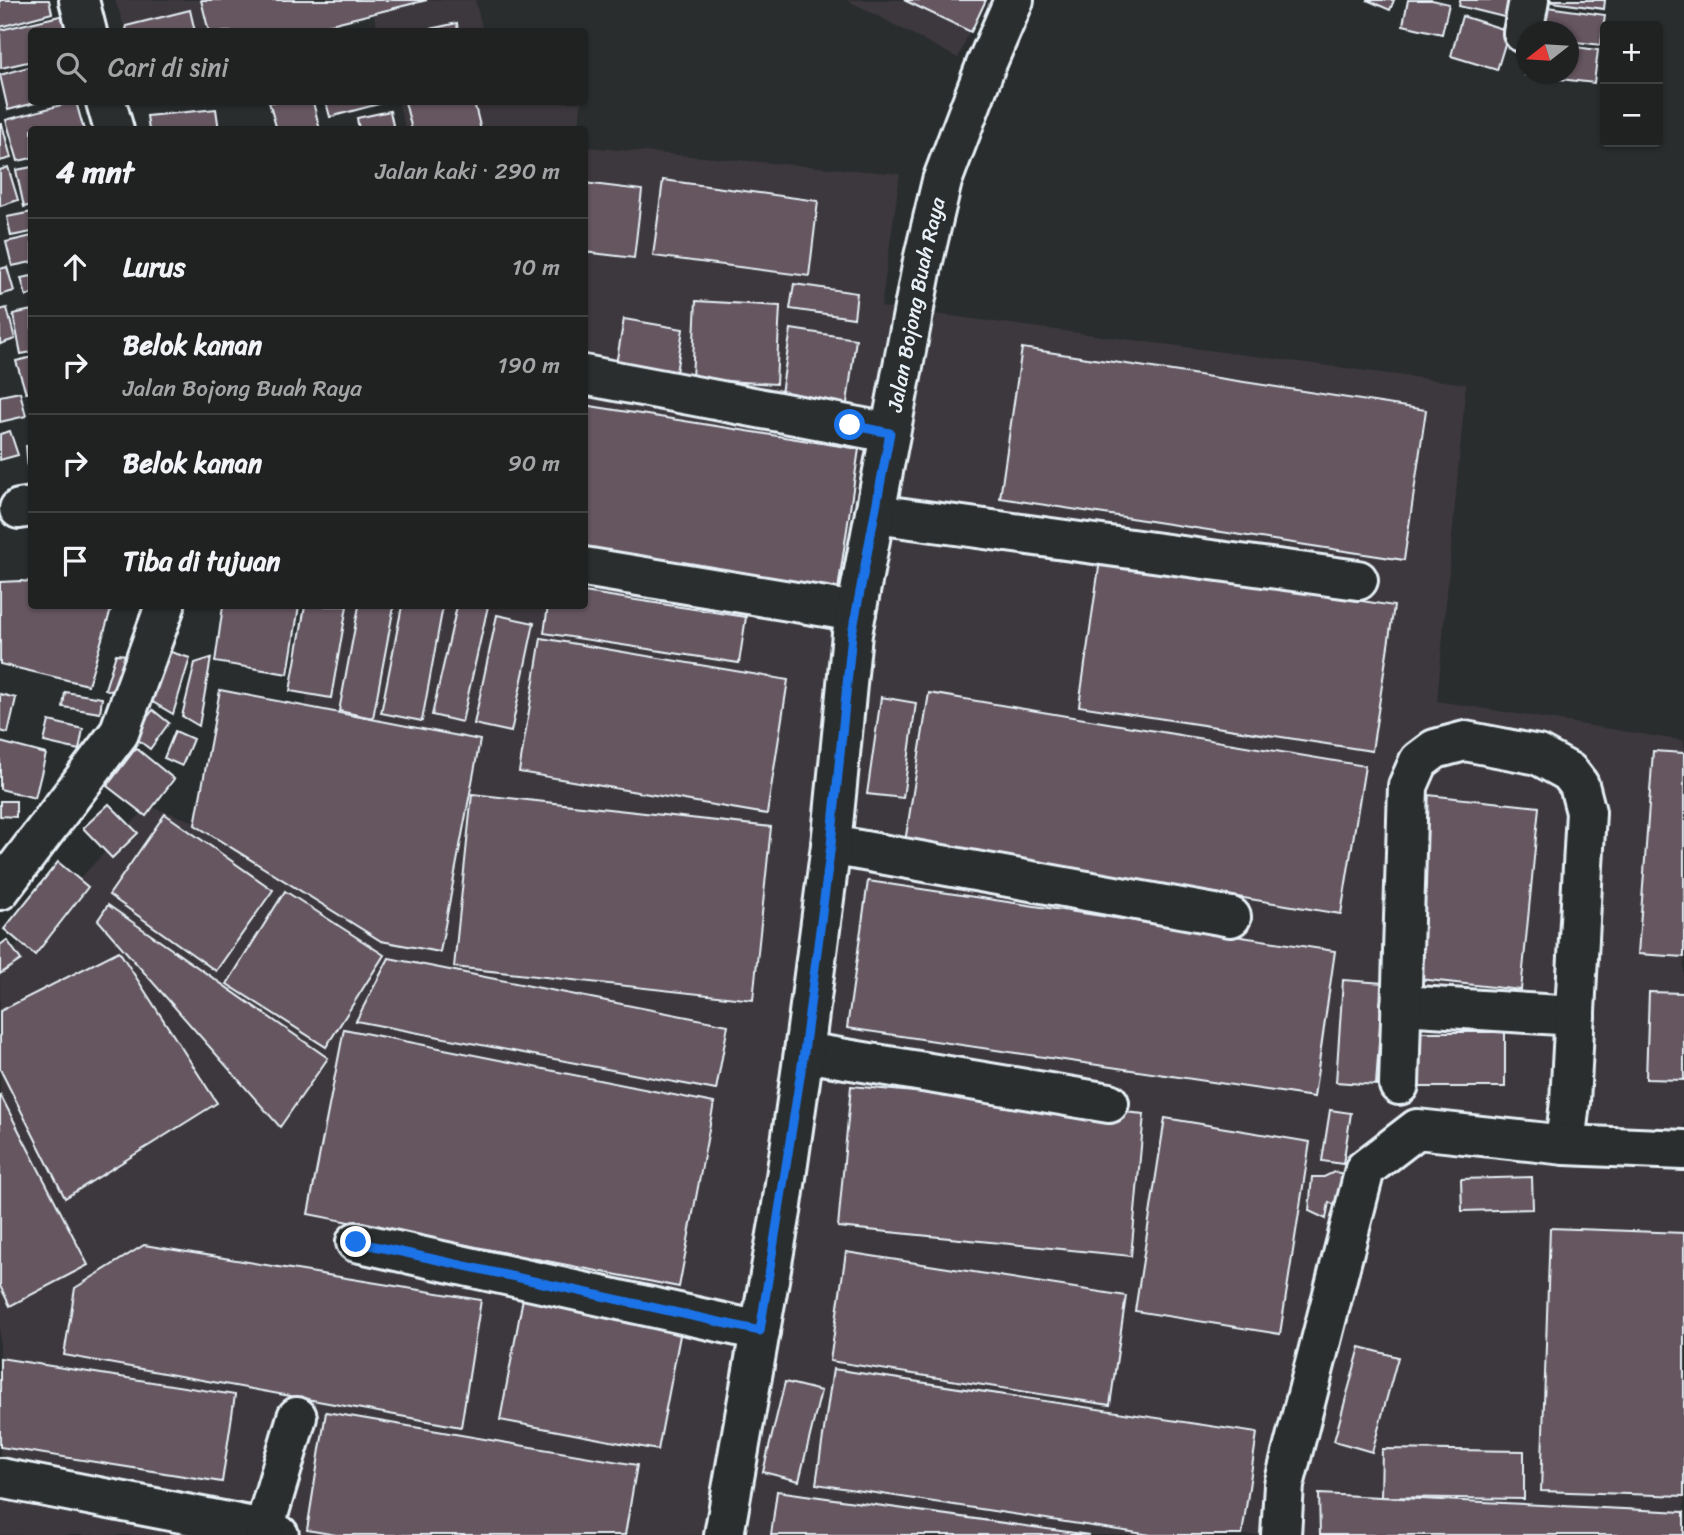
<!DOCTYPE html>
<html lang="id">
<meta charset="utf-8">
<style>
body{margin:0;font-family:Sriracha,sans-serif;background:#282a2a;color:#f1f3f6}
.controls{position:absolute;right:21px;top:21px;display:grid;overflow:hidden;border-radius:7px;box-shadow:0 2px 5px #0004}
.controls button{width:63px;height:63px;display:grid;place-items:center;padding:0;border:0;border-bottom:2px solid #3d3f40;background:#202222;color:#f1f3f6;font:35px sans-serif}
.compass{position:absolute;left:1516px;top:21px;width:63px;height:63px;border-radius:50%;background:#202222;box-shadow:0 2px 5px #0004;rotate:253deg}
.stop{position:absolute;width:21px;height:21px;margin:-16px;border:5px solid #1a73e8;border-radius:50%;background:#fff}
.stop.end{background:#1a73e8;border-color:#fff;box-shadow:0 2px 7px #0008}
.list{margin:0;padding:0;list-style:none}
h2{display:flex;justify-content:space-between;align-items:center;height:91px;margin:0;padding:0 28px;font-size:30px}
h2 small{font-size:23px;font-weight:400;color:#a2a4a5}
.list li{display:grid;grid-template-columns:46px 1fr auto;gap:21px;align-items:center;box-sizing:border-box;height:98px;padding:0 28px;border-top:2px solid #3d3f40}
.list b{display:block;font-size:26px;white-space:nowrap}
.list p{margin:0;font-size:23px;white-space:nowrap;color:#a2a4a5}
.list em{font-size:23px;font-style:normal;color:#a2a4a5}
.icon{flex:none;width:38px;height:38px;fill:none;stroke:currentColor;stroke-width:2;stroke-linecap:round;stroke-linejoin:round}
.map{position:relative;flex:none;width:1684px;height:1535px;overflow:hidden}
.search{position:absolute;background:#202222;box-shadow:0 2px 5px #0004;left:28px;top:28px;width:560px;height:77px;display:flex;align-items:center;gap:18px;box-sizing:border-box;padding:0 24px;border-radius:7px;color:#a2a4a5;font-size:26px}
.panel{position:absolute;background:#202222;box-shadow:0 2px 5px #0004;left:28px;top:126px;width:560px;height:483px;border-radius:7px}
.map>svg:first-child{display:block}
.built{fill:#3c393d}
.building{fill:#655661;stroke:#e8f1f8;stroke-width:2}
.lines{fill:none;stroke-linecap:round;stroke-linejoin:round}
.minor-casing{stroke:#e8f1f8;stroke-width:44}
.minor{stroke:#2a2d2e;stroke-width:38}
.route{stroke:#1a73e8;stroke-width:9}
.labels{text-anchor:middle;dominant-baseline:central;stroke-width:6;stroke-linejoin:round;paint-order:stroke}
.street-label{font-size:21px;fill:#e8f1f8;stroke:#2a2d2e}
</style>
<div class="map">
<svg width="1684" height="1535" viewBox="0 0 1684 1535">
<rect width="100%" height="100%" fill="#2a2d2e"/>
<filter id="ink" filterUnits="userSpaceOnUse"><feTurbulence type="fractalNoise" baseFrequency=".0143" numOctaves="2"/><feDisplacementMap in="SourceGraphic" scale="14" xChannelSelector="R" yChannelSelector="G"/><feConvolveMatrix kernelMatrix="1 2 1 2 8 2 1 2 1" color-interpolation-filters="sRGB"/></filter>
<g filter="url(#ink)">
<g class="built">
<polygon points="115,0 475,0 483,31 378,31 371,5 277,31 126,31"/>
<polygon points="847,0 983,0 958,58"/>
<polygon points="398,102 581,102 579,130 406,129"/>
<polygon points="585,147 900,174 881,307 1466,384 1437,701 1684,741 1684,1535 0,1535 0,964 148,806 289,853 317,606 584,606"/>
</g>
<g class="building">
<polygon points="0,0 49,0 52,13 0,27"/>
<polygon points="201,0 427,0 299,32 209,32"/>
<polygon points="904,0 986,0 971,32"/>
<polygon points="1367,0 1394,0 1390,10"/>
<polygon points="1408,0 1432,0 1449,4 1442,34 1403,25"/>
<polygon points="1460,0 1512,0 1508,18 1459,6"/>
<polygon points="1538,0 1605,0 1604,9"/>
<polygon points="1540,6 1605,15 1601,45 1568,41 1568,32 1537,32"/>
<polygon points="190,10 195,32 127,32 126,26"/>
<polygon points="77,12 82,32 32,32 32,61 1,68 0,30"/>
<polygon points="1462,16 1509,31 1497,70 1451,56"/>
<polygon points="457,23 458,32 417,32"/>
<polygon points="1568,46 1598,50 1594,83 1525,75 1526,60 1526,74 1568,74"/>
<polygon points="32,66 32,102 39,102 8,110 0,75"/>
<polygon points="72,102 76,102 84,130 32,130 32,158 18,161 6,120"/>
<polygon points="269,102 313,102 320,130 277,130"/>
<polygon points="326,102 386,102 330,117"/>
<polygon points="405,102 474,102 481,130 412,130"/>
<polygon points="216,109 219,130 149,130 147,116"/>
<polygon points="390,111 394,130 359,130 357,118"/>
<polygon points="0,124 2,124 11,158 0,161"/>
<polygon points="8,167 18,200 0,206 0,170"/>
<polygon points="32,167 32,205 24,207 16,170"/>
<polygon points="663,180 818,201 809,276 653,256"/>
<polygon points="584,183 642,190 634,258 584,252"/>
<polygon points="32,212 32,232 11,236 7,217"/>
<polygon points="32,236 32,262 12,266 6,242"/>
<polygon points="7,267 14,291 0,295 0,269"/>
<polygon points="32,276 32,294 26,296 21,278"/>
<polygon points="794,284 857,293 854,318 790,309"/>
<polygon points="696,301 780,306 776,384 692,379"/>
<polygon points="7,308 15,339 0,344 0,310"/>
<polygon points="32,310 32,352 21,354 13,314"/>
<polygon points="624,319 683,329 675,379 615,370"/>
<polygon points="791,329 856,339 846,410 780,400"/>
<polygon points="1022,348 1426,410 1404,560 1000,498"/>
<polygon points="32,357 32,392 26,393 16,361"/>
<polygon points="20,392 26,416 0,422 0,396"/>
<polygon points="584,405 859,449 836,603 584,563"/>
<polygon points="10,431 18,455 0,460 0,434"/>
<polygon points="32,445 32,480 29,480 26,446"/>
<polygon points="1100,560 1394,606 1372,751 1079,706"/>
<polygon points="20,581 32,582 32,606 112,606 88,685 0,664 0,582"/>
<polygon points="584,592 746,617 739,663 544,633 548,606 584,606"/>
<polygon points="223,606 299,606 288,674 215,662"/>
<polygon points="305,606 347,606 331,698 290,691"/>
<polygon points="359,606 394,606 373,718 339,711"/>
<polygon points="402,606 443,606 422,721 381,713"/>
<polygon points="457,606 488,606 462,722 432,715"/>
<polygon points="497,615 534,623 511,732 474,724"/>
<polygon points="541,638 788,680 767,814 519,772"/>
<polygon points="161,649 190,658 173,714 146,698"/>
<polygon points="116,654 140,656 125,696 105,689"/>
<polygon points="211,658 199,726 182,716 195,663"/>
<polygon points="220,690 480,740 440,952 381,941 195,825"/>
<polygon points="65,692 102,698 100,713 63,707"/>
<polygon points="929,693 1365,766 1341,914 905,842"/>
<polygon points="0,694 16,698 8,733 0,731"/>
<polygon points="881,697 916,703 903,798 867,794"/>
<polygon points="153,710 169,723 150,749 133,736"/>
<polygon points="49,721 83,729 79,750 44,742"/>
<polygon points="175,731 193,739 182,766 164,758"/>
<polygon points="0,742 46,754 35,798 0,789"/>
<polygon points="136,748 174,779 146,816 107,786"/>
<polygon points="1653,751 1684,753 1684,957 1638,954"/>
<polygon points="472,794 771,827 753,1000 454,967"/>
<polygon points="1428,795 1539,807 1521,990 1410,978"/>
<polygon points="0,801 16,801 16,817 0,816"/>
<polygon points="109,804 138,833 112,858 83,828"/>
<polygon points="165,814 273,890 216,971 109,895"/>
<polygon points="58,862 88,887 35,955 4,929"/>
<polygon points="868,881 1335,951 1314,1097 847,1028"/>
<polygon points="285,891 384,955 326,1047 227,984"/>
<polygon points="108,905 328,1058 280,1127 98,920"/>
<polygon points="7,940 21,960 0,974 0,945"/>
<polygon points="119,951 217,1103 65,1198 0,1069 0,1011"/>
<polygon points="389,958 728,1025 716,1090 356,1021"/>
<polygon points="1343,980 1383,983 1376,1085 1336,1082"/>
<polygon points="1649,992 1684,993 1684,1080 1646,1079"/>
<polygon points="344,1029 714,1103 679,1287 308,1214"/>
<rect x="1414" y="1032" width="91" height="55"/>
<polygon points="851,1086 1144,1114 1131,1256 838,1227"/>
<polygon points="0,1094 88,1265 10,1306 0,1286"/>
<polygon points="1330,1110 1351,1113 1343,1164 1322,1161"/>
<polygon points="1165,1118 1310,1142 1280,1334 1135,1311"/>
<polygon points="1334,1172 1345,1176 1340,1208 1329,1202 1326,1219 1309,1211 1312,1177 1324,1177"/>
<polygon points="1532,1177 1533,1209 1462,1211 1461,1179"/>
<polygon points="1550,1228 1684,1233 1684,1496 1541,1491"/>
<polygon points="144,1245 481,1300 461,1427 64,1355 75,1288"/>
<polygon points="846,1252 1126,1296 1110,1405 830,1361"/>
<polygon points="523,1298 681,1330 658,1450 500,1420"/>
<polygon points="1360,1347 1398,1357 1372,1452 1334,1441"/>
<polygon points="0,1358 235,1395 222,1482 0,1447"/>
<polygon points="833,1369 1257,1433 1242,1535 1151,1535 816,1484"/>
<polygon points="785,1382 821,1391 799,1481 763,1472"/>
<polygon points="326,1412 637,1465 625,1535 336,1535 307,1530"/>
<polygon points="1382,1449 1524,1451 1524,1499 1381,1497"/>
<polygon points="777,1491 1089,1535 771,1535"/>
<polygon points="1319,1494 1684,1512 1684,1535 1320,1535"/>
</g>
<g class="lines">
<g class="minor-casing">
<g id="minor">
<polyline points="79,0 87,32"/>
<polyline points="1523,33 1529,0"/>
<polyline points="106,102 114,130"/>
<polyline points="584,375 890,433"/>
<polyline points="19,509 32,507"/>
<polyline points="875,514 1358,580"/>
<polyline points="584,567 856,612"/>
<polyline points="831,845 1231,917"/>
<polyline points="0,890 119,733 165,606"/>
<polyline points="1401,1005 1575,1016"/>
<polyline points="804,1052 1109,1103"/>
<polyline points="1399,1085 1408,786 1419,761 1435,749 1465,741 1538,755 1569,772 1579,785 1586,812 1570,1102 1565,1145"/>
<polyline points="356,1242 760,1331"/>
<polyline points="0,1478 264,1529 279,1535"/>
<polyline points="264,1529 297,1417"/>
<path id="s1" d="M 724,1535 L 781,1212 L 804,1052 L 831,845 L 852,634 L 923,261 L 942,181 L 986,65 L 1014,0"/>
<polyline points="1281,1535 1284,1485 1365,1169 1417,1129 1565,1145 1684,1150"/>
</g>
</g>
<use href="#minor" class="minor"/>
</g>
</g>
<g class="lines" filter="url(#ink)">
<polyline class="route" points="356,1242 760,1331 804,1052 831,845 852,634 890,433 850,425"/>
</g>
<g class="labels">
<g class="street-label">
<text stroke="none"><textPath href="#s1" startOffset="1246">Jalan Bojong Buah Raya</textPath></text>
</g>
</g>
</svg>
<div class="controls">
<button>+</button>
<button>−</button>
</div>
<svg class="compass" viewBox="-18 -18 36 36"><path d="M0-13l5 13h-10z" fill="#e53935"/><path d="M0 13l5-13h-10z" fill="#a2a4a5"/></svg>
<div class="stop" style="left:850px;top:425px"></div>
<div class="stop end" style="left:356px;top:1242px"></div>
<div class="search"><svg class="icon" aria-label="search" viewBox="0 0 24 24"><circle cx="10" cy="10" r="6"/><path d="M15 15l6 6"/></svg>Cari di sini</div>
<section class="panel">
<h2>4 mnt<small>Jalan kaki · 290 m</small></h2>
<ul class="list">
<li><svg class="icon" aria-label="ahead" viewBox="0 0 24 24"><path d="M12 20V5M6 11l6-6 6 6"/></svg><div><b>Lurus</b></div><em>10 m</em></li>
<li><svg class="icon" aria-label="right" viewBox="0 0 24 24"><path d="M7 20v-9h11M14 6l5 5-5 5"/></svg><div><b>Belok kanan</b><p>Jalan Bojong Buah Raya</p></div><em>190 m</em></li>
<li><svg class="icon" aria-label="right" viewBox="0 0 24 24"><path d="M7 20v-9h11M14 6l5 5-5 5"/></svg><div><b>Belok kanan</b></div><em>90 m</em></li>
<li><svg class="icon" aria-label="arrive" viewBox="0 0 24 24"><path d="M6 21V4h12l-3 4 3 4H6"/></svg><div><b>Tiba di tujuan</b></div></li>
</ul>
</section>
</div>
